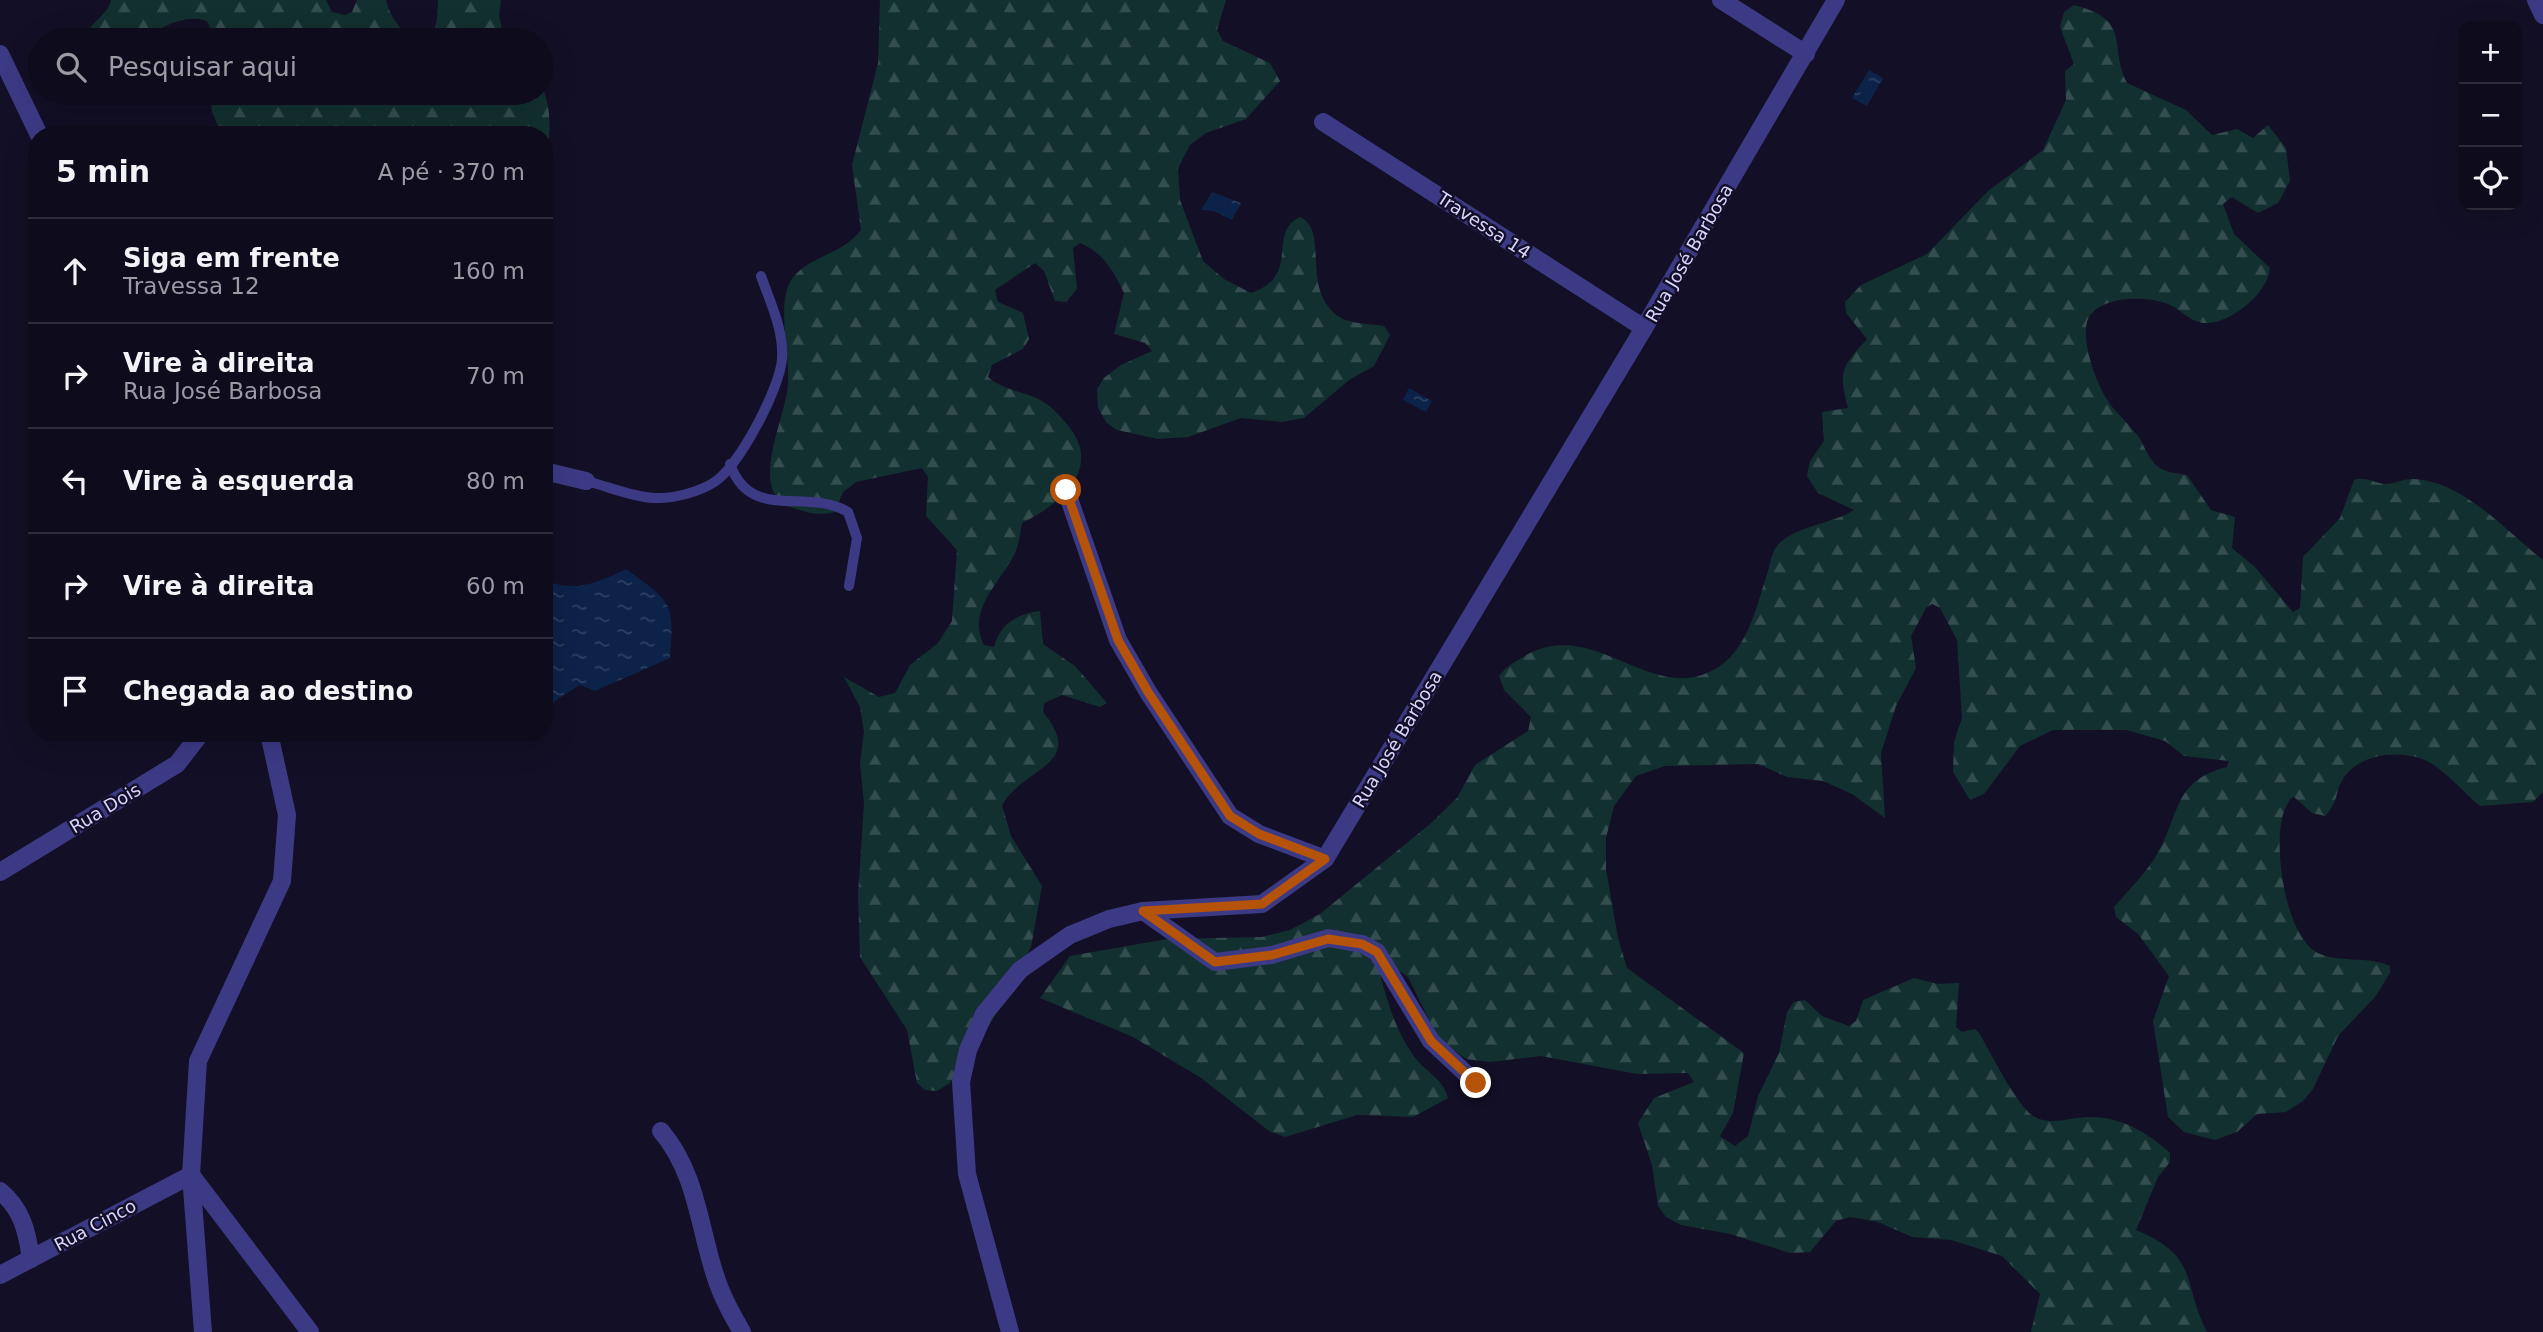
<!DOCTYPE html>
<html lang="pt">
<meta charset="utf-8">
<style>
body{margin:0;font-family:"DejaVu Sans",sans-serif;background:#1c1929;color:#f1f3f6}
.controls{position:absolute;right:21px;top:21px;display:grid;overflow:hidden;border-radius:14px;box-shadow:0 7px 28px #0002}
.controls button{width:63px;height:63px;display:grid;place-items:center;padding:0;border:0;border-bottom:2px solid #2e2b3b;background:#0e0b1c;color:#f1f3f6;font:35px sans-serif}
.stop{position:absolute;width:21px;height:21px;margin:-16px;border:5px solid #b45309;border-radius:50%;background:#fff}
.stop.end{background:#b45309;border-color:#fff;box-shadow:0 2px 7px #0008}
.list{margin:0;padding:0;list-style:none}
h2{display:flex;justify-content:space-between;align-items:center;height:91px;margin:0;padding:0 28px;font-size:30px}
h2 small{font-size:23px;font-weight:400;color:#9b9ba3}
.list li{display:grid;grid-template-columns:46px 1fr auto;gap:21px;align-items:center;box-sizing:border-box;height:105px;padding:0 28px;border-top:2px solid #2e2b3b}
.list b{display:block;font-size:26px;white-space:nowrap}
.list p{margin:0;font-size:23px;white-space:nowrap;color:#9b9ba3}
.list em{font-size:23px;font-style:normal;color:#9b9ba3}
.icon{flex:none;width:38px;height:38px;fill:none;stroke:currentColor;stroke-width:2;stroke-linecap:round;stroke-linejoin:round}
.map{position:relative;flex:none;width:2543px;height:1332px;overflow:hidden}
.search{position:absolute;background:#0e0b1c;box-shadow:0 7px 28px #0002;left:28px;top:28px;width:525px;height:77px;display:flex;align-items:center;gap:18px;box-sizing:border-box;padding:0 24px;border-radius:38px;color:#9b9ba3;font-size:26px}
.panel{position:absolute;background:#0e0b1c;box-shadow:0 7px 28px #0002;left:28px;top:126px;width:525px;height:616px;border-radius:28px}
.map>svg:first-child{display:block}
.forest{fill:url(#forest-firs)}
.water{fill:url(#water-ripples)}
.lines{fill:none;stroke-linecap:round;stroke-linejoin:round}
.service{stroke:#3d3a85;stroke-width:10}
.minor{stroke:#3d3a85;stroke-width:18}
.tertiary{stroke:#3d3a85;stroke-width:18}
.route{stroke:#b45309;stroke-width:9}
.labels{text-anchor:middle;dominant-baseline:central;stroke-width:5;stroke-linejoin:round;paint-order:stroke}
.street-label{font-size:18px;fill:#d9d4ff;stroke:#130f26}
</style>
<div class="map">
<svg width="2543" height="1332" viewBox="0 0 2543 1332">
<defs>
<pattern id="forest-firs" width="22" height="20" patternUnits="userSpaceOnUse" patternTransform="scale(1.75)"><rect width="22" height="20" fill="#12302f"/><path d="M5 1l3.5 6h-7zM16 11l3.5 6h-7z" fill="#344d4e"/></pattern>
<pattern id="water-ripples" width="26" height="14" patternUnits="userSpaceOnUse" patternTransform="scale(1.75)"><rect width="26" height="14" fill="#0c2248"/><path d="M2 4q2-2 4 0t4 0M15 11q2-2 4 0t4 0" fill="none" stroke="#2f4163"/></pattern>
</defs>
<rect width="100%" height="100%" fill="#130f26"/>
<g class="forest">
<path d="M 111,0 L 326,0 L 332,12 L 345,15 L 352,12 L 357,0 L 386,0 C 391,19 401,33 420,40 L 216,40 L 207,21 C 186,13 160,27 144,40 L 85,40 C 89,21 108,16 111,0 Z"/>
<path d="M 438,0 L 501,0 L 499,15 L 502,30 L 520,40 L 420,40 C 439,34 437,17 438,0 Z"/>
<path d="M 880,0 L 1226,0 L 1217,30 L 1223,41 L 1270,63 L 1280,81 L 1246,119 L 1206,133 L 1190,145 L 1178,168 L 1180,200 L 1203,261 L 1224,279 L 1251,293 C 1302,276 1266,233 1300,217 C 1331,231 1298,291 1341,318 C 1352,324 1372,324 1384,326 L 1390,335 L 1374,366 L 1349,380 L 1304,418 L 1282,422 L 1241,418 L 1188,437 L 1158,439 L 1117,430 L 1106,422 L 1098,408 L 1097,389 L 1104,378 L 1121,365 L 1152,351 L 1145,343 L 1114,334 L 1124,293 C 1114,272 1104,253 1080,243 L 1073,248 L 1077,289 L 1066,302 L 1055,301 L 1044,271 L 1035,263 L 995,290 L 998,302 L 1023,313 L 1029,339 L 1023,349 L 992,365 L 988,377 C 1004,391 1024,391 1042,401 C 1052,407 1059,415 1066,423 C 1105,467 1061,504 1022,523 C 1020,533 1019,546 1014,555 C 1000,583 966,610 984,645 L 994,647 C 1000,624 1016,614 1040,611 L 1043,644 L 1075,666 L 1107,703 L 1100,707 L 1062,695 L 1044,703 L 1043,712 C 1087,765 1025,766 1002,805 L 1011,836 L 1042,886 L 1031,947 L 992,1021 L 950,1083 L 937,1091 L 925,1090 L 917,1083 L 907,1030 L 860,957 L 858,895 L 864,803 L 860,763 L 864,732 L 860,707 L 844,677 L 879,697 L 895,693 L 910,665 L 938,643 L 952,621 L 957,550 L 926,516 L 928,477 L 922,468 L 856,482 L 843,492 L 835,512 C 818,516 809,513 793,508 C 745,494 787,417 788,383 C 790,355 777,307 790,282 C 804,257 840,257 861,230 L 852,165 L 878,63 Z"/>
<path d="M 2074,5 C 2133,20 2108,46 2127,83 L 2186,110 L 2212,135 L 2237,129 L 2253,138 L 2268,125 L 2286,148 L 2290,181 L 2278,203 L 2258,213 L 2232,197 L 2223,204 L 2234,234 L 2270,268 C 2268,293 2231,324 2205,323 C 2189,322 2181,309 2168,304 C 2146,296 2108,296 2092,313 C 2076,329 2095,380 2106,398 C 2115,413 2130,424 2140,439 C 2145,448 2149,459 2157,466 C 2165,473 2177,473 2187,475 L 2211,510 L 2235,517 L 2232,548 L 2255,567 L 2293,612 L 2300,608 L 2303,557 L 2340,518 L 2354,480 C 2366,476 2373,483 2385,484 C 2394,484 2403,479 2412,479 C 2462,480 2506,531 2543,560 L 2543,792 L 2533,802 L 2480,806 C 2464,793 2445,770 2427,761 C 2401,749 2359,753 2343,779 C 2334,793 2340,800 2325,816 L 2312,813 L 2294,797 L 2290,799 C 2287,805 2283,812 2282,819 C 2274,851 2286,940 2320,954 C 2342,963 2369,956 2390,966 L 2390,973 L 2375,997 L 2338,1036 L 2313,1089 L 2303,1101 L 2286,1112 L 2257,1114 L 2237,1132 L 2215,1140 L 2184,1132 L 2168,1117 L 2153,1021 L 2169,976 L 2138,934 L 2116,917 L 2114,907 C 2128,891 2145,874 2156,856 C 2181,814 2172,781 2227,767 L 2229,761 L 2184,756 L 2165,741 L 2126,730 L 2053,730 L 2020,746 L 1984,794 L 1970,800 L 1953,772 L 1954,742 L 1962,718 L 1957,640 L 1940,608 L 1932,604 L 1926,608 L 1911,636 L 1916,668 L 1896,706 L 1881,753 L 1885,818 L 1852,794 L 1823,781 L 1787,777 L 1758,764 L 1665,766 L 1636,776 L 1614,806 L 1606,838 L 1606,869 L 1618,938 L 1627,968 L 1744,1053 L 1733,1113 L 1720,1136 L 1735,1146 L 1748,1136 L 1758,1096 L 1779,1053 L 1787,1012 L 1794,1002 L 1805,1000 L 1822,1016 L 1849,1026 L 1856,1021 L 1863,1000 L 1914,978 L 1938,984 L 1959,983 L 1956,1027 L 1962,1032 L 1975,1029 L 1979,1033 C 1990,1051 2018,1109 2035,1117 C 2052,1126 2071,1117 2088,1117 C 2119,1116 2148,1132 2170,1153 L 2170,1162 L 2158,1177 L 2136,1230 C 2200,1257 2181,1280 2207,1332 L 2031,1332 L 2040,1294 L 2002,1256 L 1951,1240 L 1912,1237 L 1878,1222 L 1850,1217 L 1836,1221 L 1810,1252 L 1790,1253 L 1730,1234 L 1681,1225 L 1666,1217 L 1658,1206 L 1652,1165 L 1638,1123 L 1654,1098 L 1694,1082 L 1688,1073 L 1637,1074 L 1541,1056 L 1490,1062 L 1466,1059 L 1438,1038 L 1408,977 L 1392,966 L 1383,971 L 1381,978 C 1389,1007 1396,1030 1413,1055 C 1425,1072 1443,1078 1448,1098 L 1413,1117 L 1357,1115 L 1285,1137 L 1269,1131 L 1201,1078 L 1133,1037 L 1040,998 L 1070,956 L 1167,939 L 1262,937 L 1290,930 L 1320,914 L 1430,824 L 1457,798 L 1475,765 L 1528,731 L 1531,717 L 1504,690 L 1499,676 C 1507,665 1516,661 1528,654 C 1593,621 1643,694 1702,675 C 1747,660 1755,610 1768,571 C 1770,564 1772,552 1777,546 C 1795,525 1831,525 1854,510 L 1818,493 L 1807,476 L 1810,461 L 1824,441 L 1822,412 L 1848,408 C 1838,370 1842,367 1867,339 L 1846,313 L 1845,302 L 1861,285 L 1927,254 L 1988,191 L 2043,150 L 2066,100 L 2065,71 L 2074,64 L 2060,27 L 2064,12 Z"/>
<path d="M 541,83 C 553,114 551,134 544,166 L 544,135 L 222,135 L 212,112 L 210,93 L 541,93 Z"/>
</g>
<g class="water">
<polygon points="1869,70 1883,78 1867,106 1852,98"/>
<polygon points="1212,192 1241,203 1232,220 1214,211 1201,210"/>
<polygon points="1409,388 1432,401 1426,412 1403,400"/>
<path d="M 626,569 C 671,602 675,601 670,658 L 595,691 L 580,685 L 555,701 L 544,714 L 544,580 C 575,593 597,583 626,569 Z"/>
</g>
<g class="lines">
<g class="service">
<path d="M 730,464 C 751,523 806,487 848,512 L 857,538 L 849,586"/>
<path d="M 586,481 C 607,486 632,497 654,498 C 673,499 700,492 716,481 C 740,464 780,388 782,359 C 784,330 770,302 761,276"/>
</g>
<g class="minor">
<polyline points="1721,0 1806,54"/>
<polyline points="2536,0 2543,15"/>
<polyline points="0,54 39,135"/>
<polyline points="1323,122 1644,328"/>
<polyline points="544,471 586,481"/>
<polyline points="1066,490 1118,640 1148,692 1230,816 1259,834 1325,859"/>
<polyline points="0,872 177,764 201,733"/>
<polyline points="1143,911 1215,962 1272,955 1328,938 1362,944 1377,952 1431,1041 1476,1083"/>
<path d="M 661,1131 C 697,1173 699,1228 716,1278 C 722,1297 732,1315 742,1332"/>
<polyline points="191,1175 310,1332"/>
<path d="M 0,1191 C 22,1209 27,1231 31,1259"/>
<polyline points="0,1275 191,1175"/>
<polyline points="203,1332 191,1175 198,1061 282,881 287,815 269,733"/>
</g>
<polyline class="tertiary" points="1010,1332 967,1174 961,1082 968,1050 984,1014 1020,970 1070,935 1109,919 1143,911 1262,904 1325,859 1644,328 1836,0"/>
</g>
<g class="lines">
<polyline class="route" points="1066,490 1118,640 1148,692 1230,816 1259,834 1325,859 1262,904 1143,911 1215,962 1272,955 1328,939 1362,944 1377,952 1431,1041 1476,1083"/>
</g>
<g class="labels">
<g class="street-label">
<text transform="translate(1484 225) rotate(33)">Travessa 14</text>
<text transform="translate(1689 253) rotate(-60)">Rua José Barbosa</text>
<text transform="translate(1397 739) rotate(-59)">Rua José Barbosa</text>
<text transform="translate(105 808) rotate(-31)">Rua Dois</text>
<text transform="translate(95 1225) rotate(-28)">Rua Cinco</text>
</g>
</g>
</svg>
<div class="controls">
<button>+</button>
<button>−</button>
<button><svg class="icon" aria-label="locate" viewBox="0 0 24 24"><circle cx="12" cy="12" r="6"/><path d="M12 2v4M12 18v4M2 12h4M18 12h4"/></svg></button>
</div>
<div class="stop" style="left:1066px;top:490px"></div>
<div class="stop end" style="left:1476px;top:1083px"></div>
<div class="search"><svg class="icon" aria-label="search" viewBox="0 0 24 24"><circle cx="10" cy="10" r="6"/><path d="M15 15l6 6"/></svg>Pesquisar aqui</div>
<section class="panel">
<h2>5 min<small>A pé · 370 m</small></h2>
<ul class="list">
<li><svg class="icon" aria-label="ahead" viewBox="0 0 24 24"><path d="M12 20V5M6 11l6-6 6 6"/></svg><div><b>Siga em frente</b><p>Travessa 12</p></div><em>160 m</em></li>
<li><svg class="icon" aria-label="right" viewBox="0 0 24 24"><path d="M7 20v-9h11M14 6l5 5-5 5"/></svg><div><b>Vire à direita</b><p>Rua José Barbosa</p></div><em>70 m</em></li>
<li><svg class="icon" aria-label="left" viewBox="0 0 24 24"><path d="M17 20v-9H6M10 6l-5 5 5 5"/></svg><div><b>Vire à esquerda</b></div><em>80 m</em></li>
<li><svg class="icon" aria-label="right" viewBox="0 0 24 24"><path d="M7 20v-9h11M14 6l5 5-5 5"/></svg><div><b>Vire à direita</b></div><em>60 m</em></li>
<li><svg class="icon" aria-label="arrive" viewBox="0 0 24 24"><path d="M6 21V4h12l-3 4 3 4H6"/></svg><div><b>Chegada ao destino</b></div></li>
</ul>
</section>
</div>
